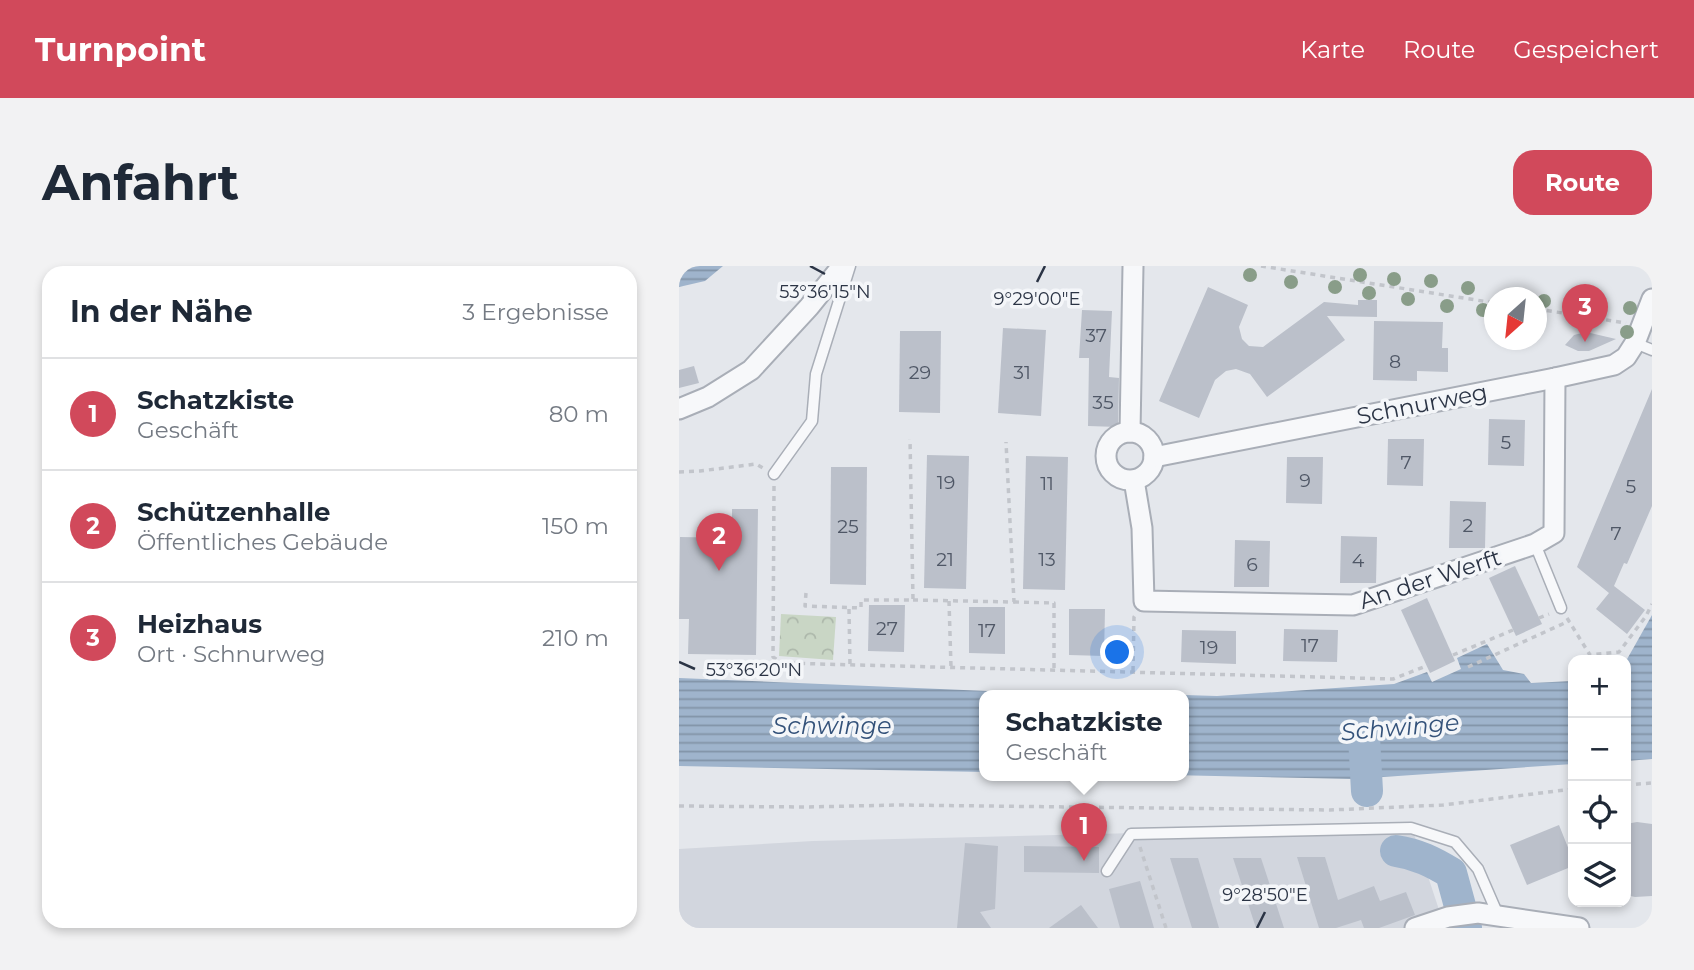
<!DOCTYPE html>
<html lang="de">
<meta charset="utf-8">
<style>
body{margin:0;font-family:Montserrat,sans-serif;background:#f2f2f3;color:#1f2937}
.controls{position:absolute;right:21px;bottom:21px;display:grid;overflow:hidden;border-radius:14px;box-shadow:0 4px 10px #0003}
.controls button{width:63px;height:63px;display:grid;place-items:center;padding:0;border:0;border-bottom:2px solid #e0e1e3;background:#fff;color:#1f2937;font:35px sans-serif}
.compass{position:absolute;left:805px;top:21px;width:63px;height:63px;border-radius:50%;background:#fff;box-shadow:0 4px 10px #0003;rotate:207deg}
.you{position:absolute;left:439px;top:387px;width:24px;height:24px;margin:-18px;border:5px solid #fff;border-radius:50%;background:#1a73e8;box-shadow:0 0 0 10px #1a73e833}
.badge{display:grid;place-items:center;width:46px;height:46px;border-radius:50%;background:#d1495b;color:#fff;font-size:23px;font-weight:700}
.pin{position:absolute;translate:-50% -58px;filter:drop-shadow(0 2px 4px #0008)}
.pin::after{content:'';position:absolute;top:37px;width:24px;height:21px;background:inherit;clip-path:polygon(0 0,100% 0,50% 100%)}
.popup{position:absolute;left:300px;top:424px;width:210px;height:91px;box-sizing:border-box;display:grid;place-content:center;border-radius:14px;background:#fff;filter:drop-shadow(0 2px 5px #0005);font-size:23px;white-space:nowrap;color:#747a83}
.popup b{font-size:26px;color:#1f2937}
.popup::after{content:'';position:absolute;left:50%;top:100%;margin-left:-14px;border:14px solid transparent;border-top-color:#fff}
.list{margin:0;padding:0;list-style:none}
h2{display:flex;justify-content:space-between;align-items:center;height:91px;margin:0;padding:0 28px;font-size:30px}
h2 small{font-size:23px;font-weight:400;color:#747a83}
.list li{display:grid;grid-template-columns:46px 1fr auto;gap:21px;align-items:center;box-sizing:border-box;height:112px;padding:0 28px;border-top:2px solid #e0e1e3}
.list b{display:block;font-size:26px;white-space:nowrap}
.list p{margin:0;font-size:23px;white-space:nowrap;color:#747a83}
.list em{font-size:23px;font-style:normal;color:#747a83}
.icon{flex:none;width:38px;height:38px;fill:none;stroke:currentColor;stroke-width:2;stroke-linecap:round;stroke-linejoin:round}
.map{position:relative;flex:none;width:973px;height:662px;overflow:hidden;border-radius:21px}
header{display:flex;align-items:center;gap:42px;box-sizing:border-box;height:98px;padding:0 35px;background:#d1495b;color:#fff}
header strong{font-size:33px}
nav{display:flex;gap:38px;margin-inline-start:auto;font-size:24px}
.intro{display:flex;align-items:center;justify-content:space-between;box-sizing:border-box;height:168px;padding:0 42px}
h1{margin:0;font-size:49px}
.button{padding:18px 32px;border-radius:21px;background:#d1495b;color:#fff;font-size:24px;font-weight:700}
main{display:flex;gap:42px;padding:0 42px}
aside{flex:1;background:#fff;border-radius:21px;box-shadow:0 4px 10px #0003}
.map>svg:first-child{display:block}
.built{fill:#d2d6de}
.park{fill:url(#park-crowns)}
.water{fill:url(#water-rules)}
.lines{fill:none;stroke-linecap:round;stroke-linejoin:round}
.river{stroke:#9fb4cc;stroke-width:32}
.building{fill:#bbc0ca}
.lane-casing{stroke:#a9aeb7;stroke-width:13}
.street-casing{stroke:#a9aeb7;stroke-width:23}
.path{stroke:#c2c5cb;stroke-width:3.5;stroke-dasharray:5 5;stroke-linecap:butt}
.lane{stroke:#f7f8fa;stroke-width:10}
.street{stroke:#f7f8fa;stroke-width:19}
.tree{fill:#899d89}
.ticks{fill:none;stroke:#2b3445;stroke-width:2.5}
.labels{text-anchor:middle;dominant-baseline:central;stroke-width:7;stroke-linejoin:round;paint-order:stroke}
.number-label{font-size:19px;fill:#4f5766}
.street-label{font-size:23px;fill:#2b3445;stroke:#f4f6f9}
.water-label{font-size:24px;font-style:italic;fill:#34527a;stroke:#f4f6f9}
.ticks-label{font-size:18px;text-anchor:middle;fill:#2b3445;stroke:#f4f6f9;stroke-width:7;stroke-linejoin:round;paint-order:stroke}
</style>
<header>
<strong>Turnpoint</strong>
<nav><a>Karte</a><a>Route</a><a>Gespeichert</a></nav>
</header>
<div class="intro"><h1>Anfahrt</h1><a class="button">Route</a></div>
<main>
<aside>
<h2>In der Nähe<small>3 Ergebnisse</small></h2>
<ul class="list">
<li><span class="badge">1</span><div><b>Schatzkiste</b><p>Geschäft</p></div><em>80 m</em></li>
<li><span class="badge">2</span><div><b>Schützenhalle</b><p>Öffentliches Gebäude</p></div><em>150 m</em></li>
<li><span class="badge">3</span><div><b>Heizhaus</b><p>Ort · Schnurweg</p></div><em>210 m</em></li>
</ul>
</aside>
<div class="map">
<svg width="973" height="662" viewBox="0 0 973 662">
<defs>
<pattern id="park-crowns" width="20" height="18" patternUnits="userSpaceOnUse" patternTransform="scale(1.75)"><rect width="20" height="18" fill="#c9d6c5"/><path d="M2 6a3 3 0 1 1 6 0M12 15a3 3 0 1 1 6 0" fill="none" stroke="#adb8ab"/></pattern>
<pattern id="water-rules" width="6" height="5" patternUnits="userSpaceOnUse" patternTransform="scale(1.75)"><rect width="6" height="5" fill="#9fb4cc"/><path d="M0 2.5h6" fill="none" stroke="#8293a7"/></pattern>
</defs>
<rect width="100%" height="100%" fill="#e4e7ec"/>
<polygon class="built" points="457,567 735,568 766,662 0,662 0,583 134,575"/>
<polygon class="park" points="102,348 157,351 154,394 100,390"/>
<g class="water">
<polygon points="0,0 44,0 26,15 0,21"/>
<polygon points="973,349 973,493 947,495 947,395"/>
<polygon points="808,378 824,404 845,408 852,417 894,415 894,498 675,513 491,509 505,509 505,429 538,430 715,418 748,406 753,416 782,403 778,392"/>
<polygon points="0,412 332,426 469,429 305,429 305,506 0,500"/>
</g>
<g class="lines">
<g class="river">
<polyline points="685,471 688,525"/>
<path d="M 717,585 C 738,588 754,596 772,607 L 787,662"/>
</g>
</g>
<g class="building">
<polygon points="529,21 569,39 560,61 563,73 570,80 584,81 645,36 679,39 679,34 698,34 698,51 648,50 666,74 588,131 571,108 557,103 547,105 536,114 520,152 480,135"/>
<polygon points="403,44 433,45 430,111 440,112 439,161 409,160 410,92 400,92"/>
<polygon points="695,55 764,56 763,82 769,82 769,106 738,105 738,115 694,114"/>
<polygon points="324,62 367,64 362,150 319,147"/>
<polygon points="221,65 262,65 261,147 220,146"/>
<polygon points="907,66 937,73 910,85 899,85 886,79 895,69"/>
<polygon points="15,100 20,117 0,122 0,104"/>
<polygon points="973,123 973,240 948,298 945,297 935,320 966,344 948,368 917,343 930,327 898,301"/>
<polygon points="810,153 846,154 845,200 809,199"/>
<polygon points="709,173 745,173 744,220 708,219"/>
<polygon points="248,189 290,190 287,323 245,322"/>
<polygon points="347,190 389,191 386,324 344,323"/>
<polygon points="608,191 644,191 643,238 607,237"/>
<polygon points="152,201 188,201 187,319 151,318"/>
<polygon points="771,235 807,236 806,282 770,282"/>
<polygon points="53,243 79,243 77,389 9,388 10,353 0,353 1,271 53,272"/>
<polygon points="662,270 698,271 697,317 661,317"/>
<polygon points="556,274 591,275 590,321 555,321"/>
<polygon points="836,300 863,358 837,370 810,312"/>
<polygon points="748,332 776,395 751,407 722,344"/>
<polygon points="190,339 226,339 225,386 189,385"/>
<polygon points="290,341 326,341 326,388 290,387"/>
<polygon points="390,343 426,343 425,390 390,389"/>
<polygon points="605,363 659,364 658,396 604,395"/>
<polygon points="503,364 557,365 557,398 502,396"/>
<polygon points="958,556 973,558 973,630 956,631 947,629 947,558"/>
<polygon points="880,559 894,594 894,600 848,619 831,579"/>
<polygon points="286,577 319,580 316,643 301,646 312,662 278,662"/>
<polygon points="345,580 420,581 420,607 345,606"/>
<polygon points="618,591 646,591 659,634 695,620 701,635 727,626 736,649 700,662 685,662 682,654 657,662 640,662"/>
<polygon points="491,592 519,592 540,662 513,662"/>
<polygon points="554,592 582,592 605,662 577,662"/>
<polygon points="461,615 475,662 441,662 430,623"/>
<polygon points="402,639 419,662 370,662"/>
</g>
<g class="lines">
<g class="lane-casing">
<g id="lane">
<polyline points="956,77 973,84"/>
<polyline points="95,208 133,155 137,108 171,0"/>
<polyline points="856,278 882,342"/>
<polyline points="428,605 452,568 732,562 776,576 799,603 819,649"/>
</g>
</g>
<g class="street-casing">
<g id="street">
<polyline points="0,143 29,131 72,104 130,41 163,0"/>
<polyline points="451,166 454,0"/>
<circle cx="451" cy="190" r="24"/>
<polyline points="475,191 876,112 935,99 947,91 956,77 973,33"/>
<polyline points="455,214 463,262 465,335 674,339 856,278 875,267 876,112"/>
<polyline points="736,662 769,651 799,647 900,662"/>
</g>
</g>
<g class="path">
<polyline points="582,0 816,37"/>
<polyline points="858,43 947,57"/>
<polyline points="0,206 21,205 77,198 84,202"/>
<polyline points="95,220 94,391 103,397 714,413 747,400"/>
<polyline points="127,327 126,340 182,342 182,334 234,334 231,173"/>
<polyline points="234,334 335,336 327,176"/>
<polyline points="270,335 272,401"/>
<polyline points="335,336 375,337 375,404"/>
<polyline points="170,343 171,399"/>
<polyline points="860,352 870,348"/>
<polyline points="888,352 911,389 940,386 967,350 973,338"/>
<polyline points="774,389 834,364"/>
<polyline points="789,401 890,355"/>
<polyline points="454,405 455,351 457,348"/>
<polyline points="947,519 973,517"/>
<polyline points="0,540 126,541 220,539 651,544 764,539 894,523"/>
<polyline points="461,581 487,662"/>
</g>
<use href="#lane" class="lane"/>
<use href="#street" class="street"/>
</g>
<g class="tree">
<circle cx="571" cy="9" r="7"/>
<circle cx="681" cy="9" r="7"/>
<circle cx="715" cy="13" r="7"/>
<circle cx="752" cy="15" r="7"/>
<circle cx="612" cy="16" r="7"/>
<circle cx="656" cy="21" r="7"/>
<circle cx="789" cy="22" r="7"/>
<circle cx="690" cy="27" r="7"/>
<circle cx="729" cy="33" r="7"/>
<circle cx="865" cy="35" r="7"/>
<circle cx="768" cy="40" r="7"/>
<circle cx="951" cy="42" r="7"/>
<circle cx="903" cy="43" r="7"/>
<circle cx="804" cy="44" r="7"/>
<circle cx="948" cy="66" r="7"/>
</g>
<path class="ticks" d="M 131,0 L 146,8M 358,16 L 366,0M 0,396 L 16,403M 578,662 L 586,646"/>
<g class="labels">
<g class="number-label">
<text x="417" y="69">37</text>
<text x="716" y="95">8</text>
<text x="241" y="106">29</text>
<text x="343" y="106">31</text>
<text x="424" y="136">35</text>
<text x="827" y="176">5</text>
<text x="727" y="196">7</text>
<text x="626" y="214">9</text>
<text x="267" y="216">19</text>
<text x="368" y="217">11</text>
<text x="952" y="220">5</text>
<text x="789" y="259">2</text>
<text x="169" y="260">25</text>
<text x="937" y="267">7</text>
<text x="266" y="293">21</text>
<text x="368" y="293">13</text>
<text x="679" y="294">4</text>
<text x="573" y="298">6</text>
<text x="208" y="362">27</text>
<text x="308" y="364">17</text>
<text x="631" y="379">17</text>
<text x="530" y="381">19</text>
</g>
<g class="street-label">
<text transform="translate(743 138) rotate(-11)">Schnurweg</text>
<text transform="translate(751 313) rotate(-18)">An der Werft</text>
</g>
<g class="water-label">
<text x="153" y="459">Schwinge</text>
<text transform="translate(721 461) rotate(-5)">Schwinge</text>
</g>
</g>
<g class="ticks-label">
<text x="146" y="32">53°36'15"N</text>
<text x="358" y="39">9°29'00"E</text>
<text x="75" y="410">53°36'20"N</text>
<text x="586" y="635">9°28'50"E</text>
</g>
</svg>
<div class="controls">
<button>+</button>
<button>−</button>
<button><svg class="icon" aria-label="locate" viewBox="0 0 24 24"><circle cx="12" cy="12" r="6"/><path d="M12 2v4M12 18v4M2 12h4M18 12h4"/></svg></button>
<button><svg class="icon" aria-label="layers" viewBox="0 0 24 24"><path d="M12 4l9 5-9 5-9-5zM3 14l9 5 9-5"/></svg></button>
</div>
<svg class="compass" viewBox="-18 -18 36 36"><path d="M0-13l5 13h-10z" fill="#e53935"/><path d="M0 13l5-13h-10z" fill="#747a83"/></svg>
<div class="you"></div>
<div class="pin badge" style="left:405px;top:595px">1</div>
<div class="popup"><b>Schatzkiste</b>Geschäft</div>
<div class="pin badge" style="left:40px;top:305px">2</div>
<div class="pin badge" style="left:906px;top:76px">3</div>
</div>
</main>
